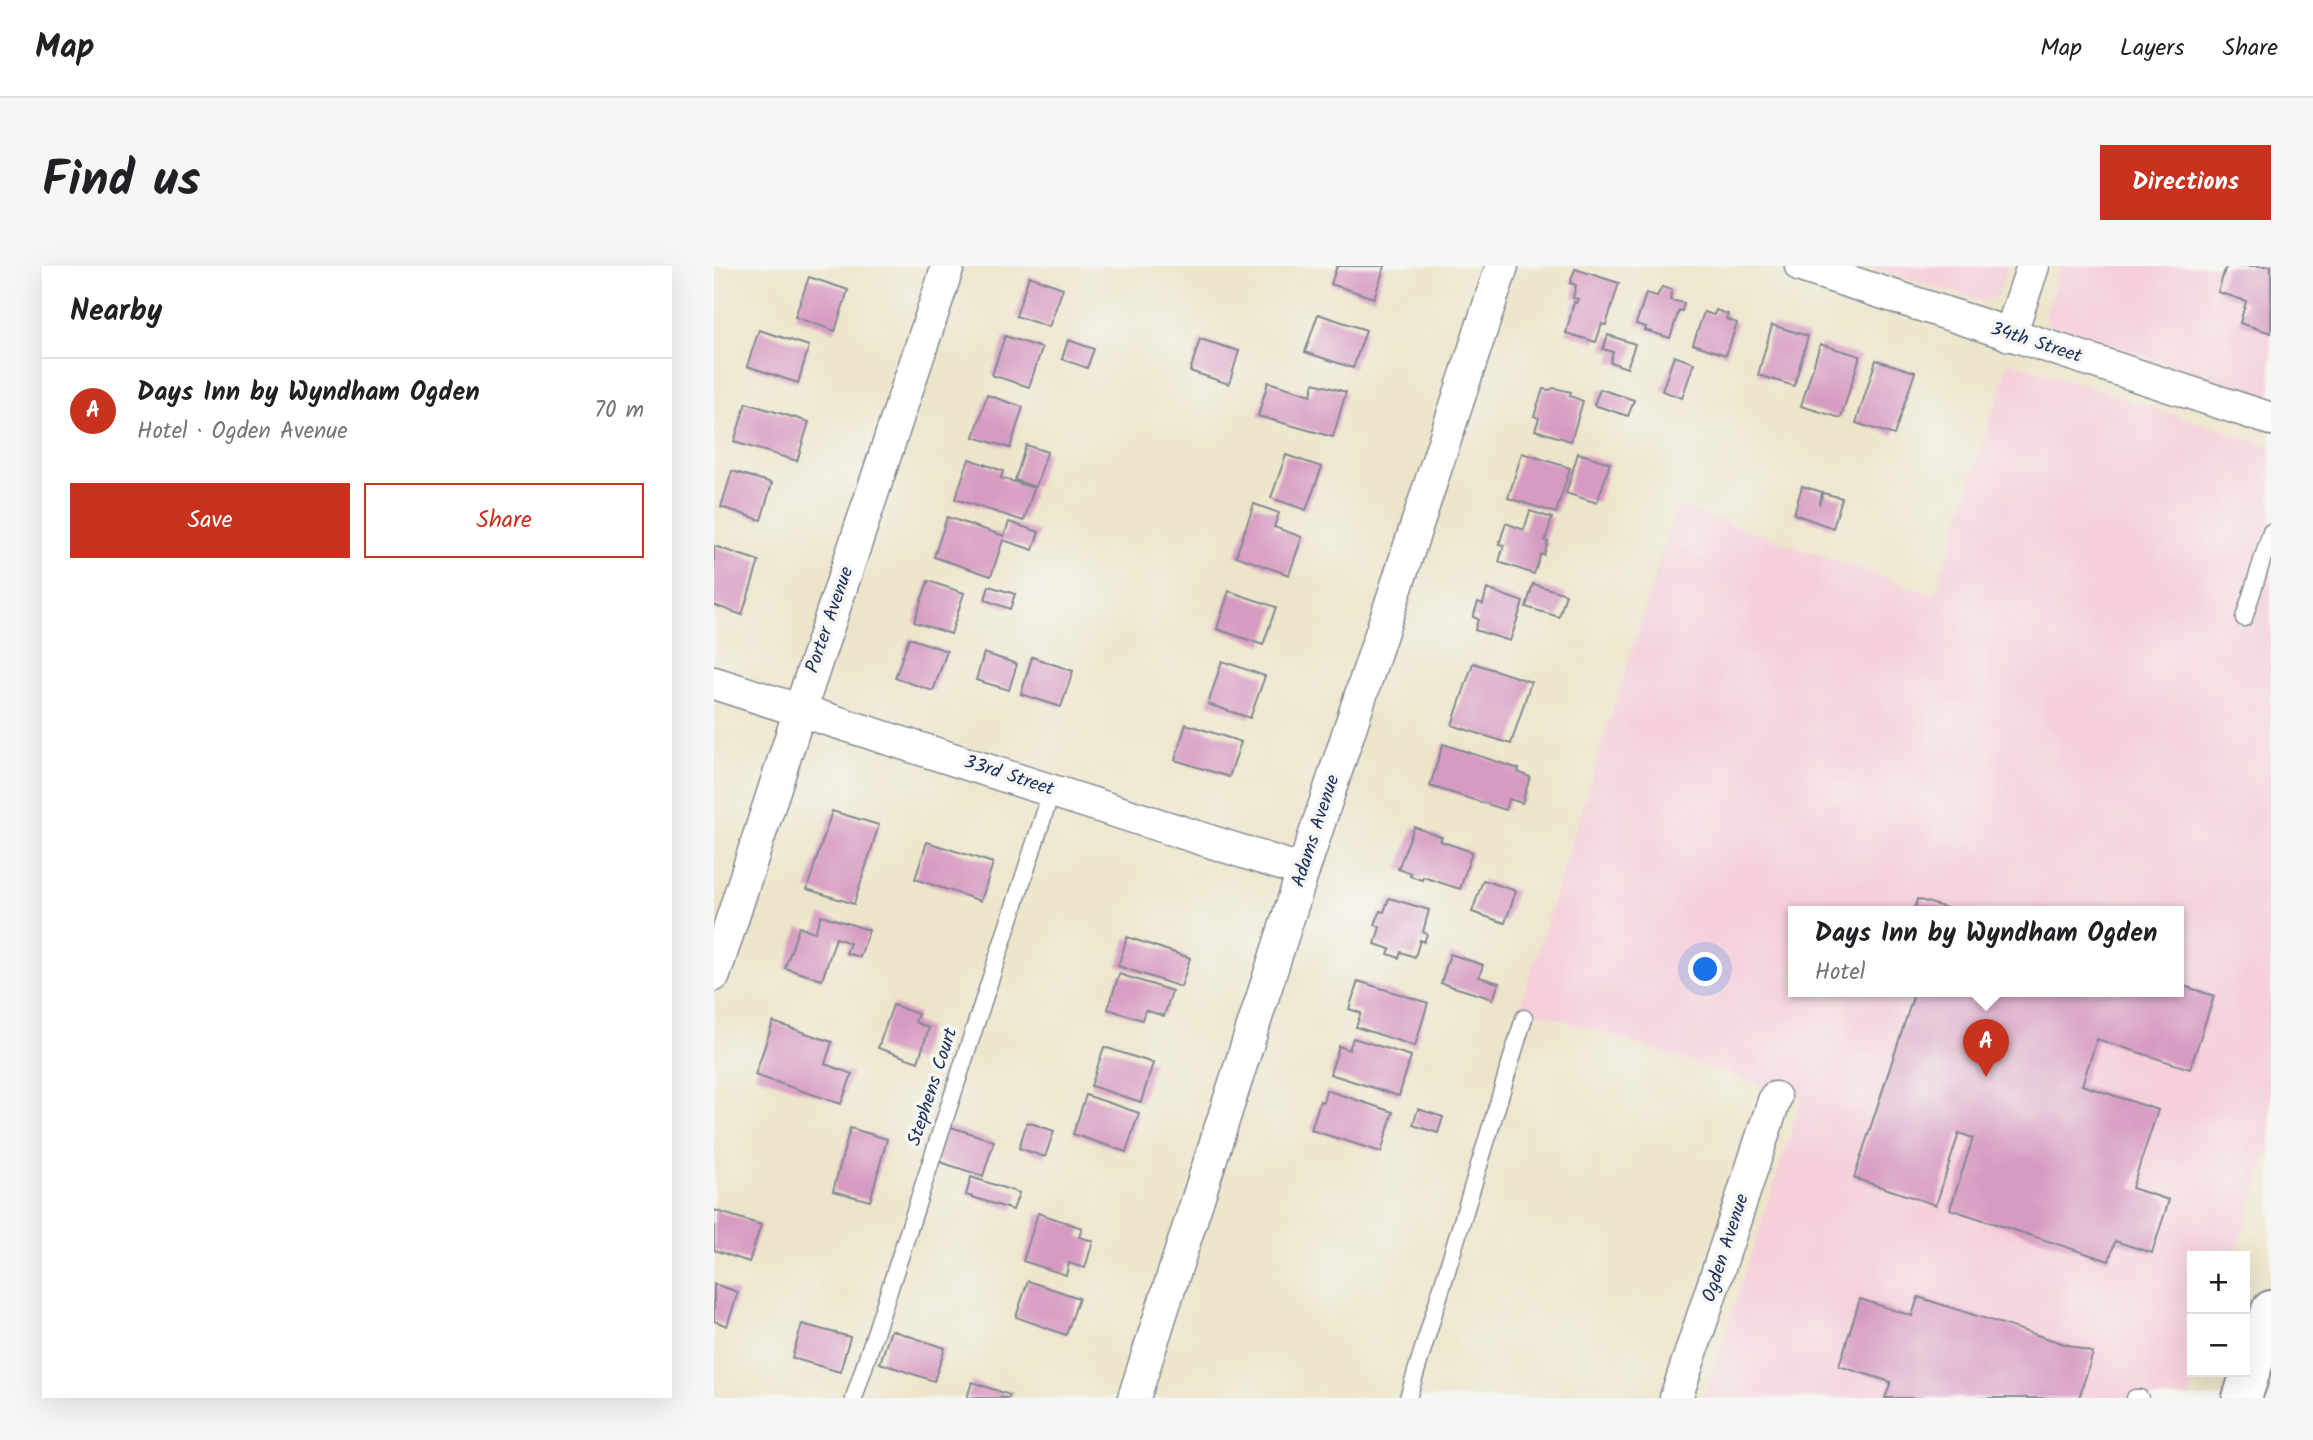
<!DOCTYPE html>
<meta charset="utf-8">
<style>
body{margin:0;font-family:Kalam,sans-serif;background:#f6f6f6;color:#202124}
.controls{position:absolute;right:21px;bottom:21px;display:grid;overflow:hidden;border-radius:0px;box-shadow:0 7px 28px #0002}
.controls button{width:63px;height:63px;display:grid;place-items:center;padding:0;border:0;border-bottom:2px solid #e0e0e0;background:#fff;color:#202124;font:35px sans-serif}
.you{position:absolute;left:992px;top:704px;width:24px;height:24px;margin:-18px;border:5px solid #fff;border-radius:50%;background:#1a73e8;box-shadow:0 0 0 10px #1a73e833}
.badge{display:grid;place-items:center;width:46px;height:46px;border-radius:50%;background:#c8321e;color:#fff;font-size:23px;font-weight:700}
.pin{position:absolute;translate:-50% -58px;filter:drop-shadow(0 2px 4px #0008)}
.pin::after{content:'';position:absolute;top:37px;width:24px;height:21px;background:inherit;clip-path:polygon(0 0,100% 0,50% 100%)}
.popup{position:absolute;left:1074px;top:640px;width:396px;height:91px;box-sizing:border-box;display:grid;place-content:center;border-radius:0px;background:#fff;filter:drop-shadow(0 2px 5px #0005);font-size:23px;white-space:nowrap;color:#757577}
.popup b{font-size:26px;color:#202124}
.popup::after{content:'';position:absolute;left:50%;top:100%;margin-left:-14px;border:14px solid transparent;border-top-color:#fff}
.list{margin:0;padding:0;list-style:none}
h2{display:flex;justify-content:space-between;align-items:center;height:91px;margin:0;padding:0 28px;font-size:30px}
h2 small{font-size:23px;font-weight:400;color:#757577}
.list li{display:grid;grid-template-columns:46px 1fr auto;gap:21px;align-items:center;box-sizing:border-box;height:105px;padding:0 28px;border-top:2px solid #e0e0e0}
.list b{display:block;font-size:26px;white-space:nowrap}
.list p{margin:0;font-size:23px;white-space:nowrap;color:#757577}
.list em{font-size:23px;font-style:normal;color:#757577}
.actions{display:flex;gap:14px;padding:21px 28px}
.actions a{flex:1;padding:16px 0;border:2px solid #c8321e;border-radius:0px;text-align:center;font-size:24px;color:#c8321e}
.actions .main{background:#c8321e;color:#fff}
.map{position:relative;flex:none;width:1557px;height:1132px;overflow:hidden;border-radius:0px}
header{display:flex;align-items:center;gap:42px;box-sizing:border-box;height:98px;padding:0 35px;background:#fff;border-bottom:2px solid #e0e0e0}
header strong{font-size:33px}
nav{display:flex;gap:38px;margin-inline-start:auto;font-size:24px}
.intro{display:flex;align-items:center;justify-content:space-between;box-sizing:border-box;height:168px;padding:0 42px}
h1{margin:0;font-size:49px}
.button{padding:18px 32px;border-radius:0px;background:#c8321e;color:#fff;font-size:24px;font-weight:700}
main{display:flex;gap:42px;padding:0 42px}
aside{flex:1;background:#fff;border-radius:0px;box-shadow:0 7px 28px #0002}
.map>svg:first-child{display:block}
.built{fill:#f5cfda;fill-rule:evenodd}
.building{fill:#d79ac1}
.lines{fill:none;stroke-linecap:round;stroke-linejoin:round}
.lane-casing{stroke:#848a94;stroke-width:19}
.street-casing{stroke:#848a94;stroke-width:35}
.primary-casing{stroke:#848a94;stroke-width:42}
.lane{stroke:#fff;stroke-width:16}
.street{stroke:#fff;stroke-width:32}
.primary{stroke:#fff;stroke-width:38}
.labels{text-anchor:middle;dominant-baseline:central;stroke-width:7;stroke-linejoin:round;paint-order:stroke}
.street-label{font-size:19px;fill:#1b2f5e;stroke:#f6f6f2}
</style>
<header>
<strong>Map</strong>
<nav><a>Map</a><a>Layers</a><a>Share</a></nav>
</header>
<div class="intro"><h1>Find us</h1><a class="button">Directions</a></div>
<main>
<aside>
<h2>Nearby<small></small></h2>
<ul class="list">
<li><span class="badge">A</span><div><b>Days Inn by Wyndham Ogden</b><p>Hotel · Ogden Avenue</p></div><em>70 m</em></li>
</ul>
<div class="actions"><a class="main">Save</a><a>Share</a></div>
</aside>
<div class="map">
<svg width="1557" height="1132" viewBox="0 0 1557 1132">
<rect width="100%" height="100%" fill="#f6f6f2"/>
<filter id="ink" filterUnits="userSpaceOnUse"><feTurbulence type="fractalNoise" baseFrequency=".0143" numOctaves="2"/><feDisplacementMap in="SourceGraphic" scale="14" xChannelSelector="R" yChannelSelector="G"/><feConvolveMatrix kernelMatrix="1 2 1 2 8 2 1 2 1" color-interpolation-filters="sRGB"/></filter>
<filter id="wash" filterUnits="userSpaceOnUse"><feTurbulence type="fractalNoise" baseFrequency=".00686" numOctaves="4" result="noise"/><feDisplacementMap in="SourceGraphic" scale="28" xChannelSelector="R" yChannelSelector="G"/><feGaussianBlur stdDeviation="1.57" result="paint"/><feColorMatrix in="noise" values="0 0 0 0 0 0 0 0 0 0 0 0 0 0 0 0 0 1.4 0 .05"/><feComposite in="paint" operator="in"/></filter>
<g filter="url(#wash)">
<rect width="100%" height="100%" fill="#ede5c9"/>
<g class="built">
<polygon points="1153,0 1295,0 1283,30 1270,36"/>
<polygon points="1347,0 1557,0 1557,131 1335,59 1332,53 1332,46"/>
<path d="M 1295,95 L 1557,180 L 1557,879 L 1521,990 L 1478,990 L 1478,1106 L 1483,1106 L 1475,1132 L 992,1132 L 990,1131 L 1088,832 L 806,740 L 963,240 L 1221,329 ZM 1080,645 L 1464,645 L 1464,725 L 1080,725 Z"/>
</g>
<g id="blocks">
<g class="building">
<polygon points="623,0 671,0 660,32 617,18"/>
<polygon points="1512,0 1557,0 1557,67 1526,57 1532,35 1504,26"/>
<polygon points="861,3 905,17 892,59 888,58 882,76 852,67 860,36 862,37 864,33 859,32 862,19 856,17"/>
<polygon points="315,10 349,22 335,61 302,50"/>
<polygon points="95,11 134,24 121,65 81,51"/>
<polygon points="948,21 958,24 956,34 970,37 968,45 965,44 956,72 931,64 932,61 922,58 932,27 943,30"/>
<polygon points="1002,44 1014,48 1012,53 1023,57 1012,89 979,78 990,46 1000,49"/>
<polygon points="604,48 652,64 639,102 591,86"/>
<polygon points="1058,59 1094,70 1080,120 1044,109"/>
<polygon points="45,64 95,80 84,117 33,100"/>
<polygon points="894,69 921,78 913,102 896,96 899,86 889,83"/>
<polygon points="291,70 328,82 315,121 278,109"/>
<polygon points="486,73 525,85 515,118 476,105"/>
<polygon points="354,74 380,83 373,102 348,93"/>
<polygon points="1106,78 1146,90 1127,152 1087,140"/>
<polygon points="960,90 980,97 968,132 948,125"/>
<polygon points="1162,94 1201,106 1180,169 1142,157"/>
<polygon points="554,116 597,129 600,117 632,126 619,171 544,150"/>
<polygon points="840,122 857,126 856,130 869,135 857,175 821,164 825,152 820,150 829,123 835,124"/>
<polygon points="886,123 920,134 914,150 880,139"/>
<polygon points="273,129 309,141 296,182 260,171"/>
<polygon points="32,137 95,156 83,195 20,176"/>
<polygon points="312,179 333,186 322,221 301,214"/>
<polygon points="808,187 856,202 842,247 794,232"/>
<polygon points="864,187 896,197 883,237 852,227"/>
<polygon points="572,189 608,201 592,244 557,232"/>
<polygon points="255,193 289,205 287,212 320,222 310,255 241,233"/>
<polygon points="18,205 58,217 47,254 7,241"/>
<polygon points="1088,220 1108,226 1105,239 1109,227 1128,232 1119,262 1080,248"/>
<polygon points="540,238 565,247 560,261 588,271 575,309 522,290"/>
<polygon points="816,245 838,252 831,275 834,276 830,289 827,288 820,308 785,296 790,279 785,278 792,257 810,264"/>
<polygon points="233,251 290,270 295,256 325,266 319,284 289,274 277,310 220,291"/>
<polygon points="0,280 45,295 28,349 0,339"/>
<polygon points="214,315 250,327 237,368 200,356"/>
<polygon points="819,318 852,328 845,351 812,341"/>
<polygon points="275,320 301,328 296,343 271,334"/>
<polygon points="773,323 809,336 796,375 761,364 764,353 759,351 764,336 769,338"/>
<polygon points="515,325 562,341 549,379 503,363"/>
<polygon points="195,372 233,385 219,425 181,412"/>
<polygon points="270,387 303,398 295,424 262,414"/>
<polygon points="318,391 359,405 347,441 307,428"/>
<polygon points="508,395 551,410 536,452 494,438"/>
<polygon points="759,397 817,416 797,478 738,459"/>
<polygon points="472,458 527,476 515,511 461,494"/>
<polygon points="729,478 805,503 804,506 816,511 808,537 795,533 792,544 716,520"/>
<polygon points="118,545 165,559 140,638 93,623"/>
<polygon points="700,561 728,571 726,575 758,586 746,623 709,611 708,614 696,610 697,607 684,603"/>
<polygon points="213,576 279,597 267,635 201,613"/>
<polygon points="769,614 802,625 791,657 758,646"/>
<polygon points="675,632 715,644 709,666 713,668 710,676 706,674 701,691 687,686 685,692 674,688 676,683 661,678 666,661 661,659 666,645 670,646"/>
<polygon points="1203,633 1239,644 1239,645 1200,645"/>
<polygon points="107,649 155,664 146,691 132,687 136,677 122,672 108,714 71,702 85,661 101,666"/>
<polygon points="413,671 476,692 467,721 404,700"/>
<polygon points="736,688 769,699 765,711 785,717 779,733 727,717"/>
<polygon points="405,708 458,725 450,750 431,744 428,754 394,743"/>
<polygon points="644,715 714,737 701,780 642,761 647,747 635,743"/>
<polygon points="1464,718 1500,730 1476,803 1383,773 1368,819 1444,844 1418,922 1455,934 1438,987 1401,975 1395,995 1236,943 1259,872 1245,867 1222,939 1140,912 1201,725 1464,725"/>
<polygon points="179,739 204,748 201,756 215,762 204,796 164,782"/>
<polygon points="59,756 118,776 111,798 138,808 127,838 41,809"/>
<polygon points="639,772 697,790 685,830 616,808 625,780 635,784"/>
<polygon points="390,781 439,797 427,836 377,820"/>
<polygon points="612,824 679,846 667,886 597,864 606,835 609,836"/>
<polygon points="372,829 425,847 412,886 359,868"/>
<polygon points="704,843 729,851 724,867 699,859"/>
<polygon points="313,856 340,865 331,891 305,882"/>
<polygon points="231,859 280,875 269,910 220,894"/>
<polygon points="136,862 173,873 156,935 119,925"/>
<polygon points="257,911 305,927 299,944 252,929"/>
<polygon points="0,944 47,959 35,996 0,984"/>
<polygon points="324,947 368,962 365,971 379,975 371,1002 355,997 352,1009 309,995"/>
<polygon points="314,1015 365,1032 352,1069 302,1051"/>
<polygon points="0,1018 24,1026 13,1060 0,1055"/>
<polygon points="1204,1031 1379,1087 1365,1132 1171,1132 1177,1116 1125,1100 1146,1033 1198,1050"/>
<polygon points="88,1058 136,1071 126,1106 78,1092"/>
<polygon points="177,1064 231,1082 220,1115 166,1097"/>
<polygon points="258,1116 296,1129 295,1132 253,1132"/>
</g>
</g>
</g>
<g filter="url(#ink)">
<use href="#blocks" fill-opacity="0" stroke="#848a94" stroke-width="2"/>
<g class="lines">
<g class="lane-casing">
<g id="lane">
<polyline points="1530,352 1557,266"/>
<polyline points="140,1132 338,524"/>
<polyline points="694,1132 810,752"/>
<polyline points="1421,1132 1426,1132"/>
</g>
</g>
<g class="street-casing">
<g id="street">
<polyline points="1087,0 1557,153"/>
<polyline points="1296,69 1319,0"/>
<polyline points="0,417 589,605"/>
<polyline points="0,709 86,444 234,0"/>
<polyline points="420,1132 589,605 788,0"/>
<polyline points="962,1132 1061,832"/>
</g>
</g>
<g class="primary-casing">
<polyline id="primary" points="1528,1132 1557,1044"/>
</g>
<use href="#lane" class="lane"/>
<use href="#street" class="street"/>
<use href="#primary" class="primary"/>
</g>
</g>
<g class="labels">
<g class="street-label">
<text transform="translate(1322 77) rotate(18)">34th Street</text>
<text transform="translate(116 354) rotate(-71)">Porter Avenue</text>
<text transform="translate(295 510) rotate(18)">33rd Street</text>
<text transform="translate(602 565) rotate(-72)">Adams Avenue</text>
<text transform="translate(219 821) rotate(-72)">Stephens Court</text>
<text transform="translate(1012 982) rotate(-72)">Ogden Avenue</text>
</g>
</g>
</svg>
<div class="controls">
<button>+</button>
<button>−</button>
</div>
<div class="you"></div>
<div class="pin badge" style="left:1272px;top:811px">A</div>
<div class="popup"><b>Days Inn by Wyndham Ogden</b>Hotel</div>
</div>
</main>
